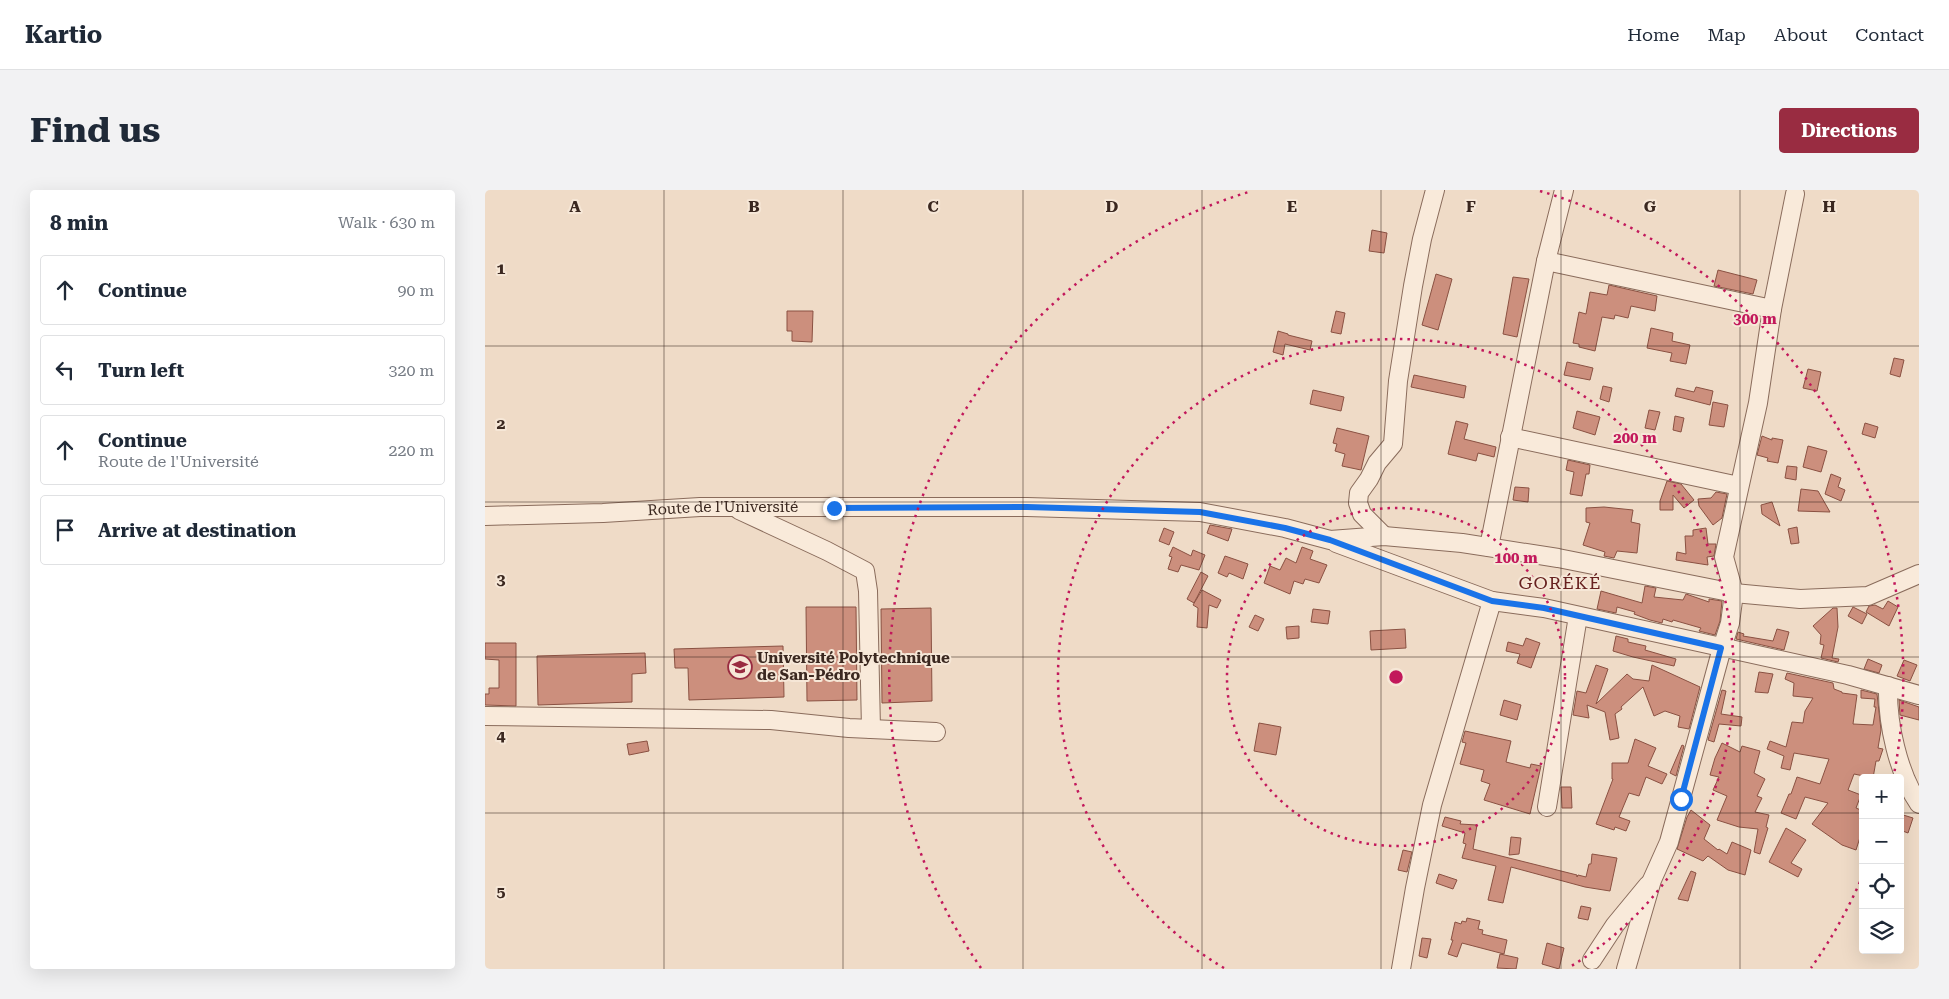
<!DOCTYPE html>
<meta charset="utf-8">
<style>
body{margin:0;font-family:"Roboto Serif",serif;background:#f2f2f3;color:#1f2937}
.controls{position:absolute;right:15px;bottom:15px;display:grid;overflow:hidden;border-radius:5px;box-shadow:0 5px 20px #0002}
.controls button{width:45px;height:45px;display:grid;place-items:center;padding:0;border:0;border-bottom:1px solid #e0e1e3;background:#fff;color:#1f2937;font:25px sans-serif}
.stop{position:absolute;width:15px;height:15px;margin:-11px;border:4px solid #1a73e8;border-radius:50%;background:#fff}
.stop.end{background:#1a73e8;border-color:#fff;box-shadow:0 1px 5px #0008}
.list{margin:0;padding:0;list-style:none}
h2{display:flex;justify-content:space-between;align-items:center;height:65px;margin:0;padding:0 20px;font-size:21px}
h2 small{font-size:16px;font-weight:400;color:#747a83}
.list li{display:grid;grid-template-columns:32px 1fr auto;gap:15px;align-items:center;box-sizing:border-box;height:70px;margin:0 10px 10px;padding:0 10px;border:1px solid #e0e1e3;border-radius:5px}
.list b{display:block;font-size:19px;white-space:nowrap}
.list p{margin:0;font-size:16px;white-space:nowrap;color:#747a83}
.list em{font-size:16px;font-style:normal;color:#747a83}
.icon{flex:none;width:28px;height:28px;fill:none;stroke:currentColor;stroke-width:2;stroke-linecap:round;stroke-linejoin:round}
.map{position:relative;flex:none;width:1434px;height:779px;overflow:hidden;border-radius:5px}
header{display:flex;align-items:center;gap:30px;box-sizing:border-box;height:70px;padding:0 25px;background:#fff;border-bottom:1px solid #e0e1e3}
header strong{font-size:24px}
nav{display:flex;gap:28px;margin-inline-start:auto;font-size:18px}
.intro{display:flex;align-items:center;justify-content:space-between;box-sizing:border-box;height:120px;padding:0 30px}
h1{margin:0;font-size:35px}
.button{padding:12px 22px;border-radius:5px;background:#992c41;color:#fff;font-size:18px;font-weight:700}
main{display:flex;gap:30px;padding:0 30px}
aside{flex:1;background:#fff;border-radius:5px;box-shadow:0 5px 20px #0002}
.map>svg:first-child{display:block}
.building{fill:#cc8f7d;stroke:#8a5142}
.lines{fill:none;stroke-linecap:round;stroke-linejoin:round}
.minor-casing{stroke:#8a6c5c;stroke-width:20}
.minor{stroke:#f9eada;stroke-width:18}
.route{stroke:#1a73e8;stroke-width:6}
.grid{fill:none;stroke:#3b2820;stroke-width:1;stroke-opacity:0.55}
.ring{fill:none;stroke:#c2185b;stroke-width:2.5;stroke-dasharray:2.5 5}
.labels{text-anchor:middle;dominant-baseline:central;stroke-width:4;stroke-linejoin:round;paint-order:stroke}
.street-label{font-size:15px;fill:#3b2820;stroke:#f6e7d7}
.poi-label{font-size:15px;font-weight:bold;fill:#3b2820;stroke:#f6e7d7;text-anchor:start}
.quarter-label{font-size:18px;letter-spacing:1px;fill:#67211f;stroke:#f6e7d7}
.grid-label{font-size:16px;text-anchor:middle;font-weight:bold;fill:#3b2820;stroke:#f6e7d7;stroke-width:4;stroke-linejoin:round;paint-order:stroke}
.centre{fill:#c2185b;stroke:#f6e7d7;stroke-width:2.5}
.ring-label{font-size:15px;text-anchor:middle;font-weight:bold;fill:#c2185b;stroke:#f6e7d7;stroke-width:4;stroke-linejoin:round;paint-order:stroke}
</style>
<header>
<strong>Kartio</strong>
<nav><a>Home</a><a>Map</a><a>About</a><a>Contact</a></nav>
</header>
<div class="intro"><h1>Find us</h1><a class="button">Directions</a></div>
<main>
<aside>
<h2>8 min<small>Walk · 630 m</small></h2>
<ul class="list">
<li><svg class="icon" aria-label="ahead" viewBox="0 0 24 24"><path d="M12 20V5M6 11l6-6 6 6"/></svg><div><b>Continue</b></div><em>90 m</em></li>
<li><svg class="icon" aria-label="left" viewBox="0 0 24 24"><path d="M17 20v-9H6M10 6l-5 5 5 5"/></svg><div><b>Turn left</b></div><em>320 m</em></li>
<li><svg class="icon" aria-label="ahead" viewBox="0 0 24 24"><path d="M12 20V5M6 11l6-6 6 6"/></svg><div><b>Continue</b><p>Route de l'Université</p></div><em>220 m</em></li>
<li><svg class="icon" aria-label="arrive" viewBox="0 0 24 24"><path d="M6 21V4h12l-3 4 3 4H6"/></svg><div><b>Arrive at destination</b></div></li>
</ul>
</aside>
<div class="map">
<svg width="1434" height="779" viewBox="0 0 1434 779">
<rect width="100%" height="100%" fill="#efdbc7"/>
<g class="building">
<polygon points="887,40 902,43 899,63 884,61"/>
<polygon points="1233,80 1272,90 1268,104 1229,96"/>
<polygon points="951,84 967,89 953,140 937,135"/>
<polygon points="1028,87 1044,89 1032,147 1018,144"/>
<polygon points="1124,95 1172,106 1170,121 1146,116 1143,128 1130,125 1129,129 1117,127 1110,161 1094,157 1094,154 1088,153 1094,122 1101,124 1105,102 1122,105"/>
<polygon points="302,121 328,121 327,152 307,151 307,141 302,141"/>
<polygon points="851,121 860,123 856,144 846,142"/>
<polygon points="1166,138 1188,143 1187,151 1205,155 1201,174 1185,171 1187,163 1162,158"/>
<polygon points="793,141 803,144 803,145 827,151 825,160 800,154 798,165 788,162"/>
<polygon points="1409,168 1419,170 1415,187 1405,184"/>
<polygon points="1082,172 1108,178 1105,190 1079,185"/>
<polygon points="1323,179 1336,182 1332,201 1318,198"/>
<polygon points="929,185 981,196 979,208 926,197"/>
<polygon points="1118,196 1127,198 1124,212 1115,209"/>
<polygon points="1211,197 1228,201 1225,215 1190,206 1192,198 1209,202"/>
<polygon points="828,200 859,207 856,221 825,214"/>
<polygon points="1228,212 1243,215 1239,237 1224,235"/>
<polygon points="1164,220 1175,222 1170,240 1160,238"/>
<polygon points="1092,221 1115,227 1110,245 1088,238"/>
<polygon points="1190,226 1199,228 1196,242 1188,240"/>
<polygon points="971,231 983,234 979,249 1011,257 1009,267 993,263 991,271 963,264"/>
<polygon points="1380,233 1393,237 1390,248 1377,244"/>
<polygon points="852,238 884,246 876,280 857,276 860,264 850,261 852,254 848,253"/>
<polygon points="1277,246 1287,250 1287,248 1298,250 1293,273 1282,271 1283,268 1272,265"/>
<polygon points="1323,256 1342,261 1336,282 1318,277"/>
<polygon points="1083,270 1105,275 1104,284 1101,284 1097,306 1085,304 1089,282 1081,280"/>
<polygon points="1302,276 1312,277 1311,290 1300,288"/>
<polygon points="1346,284 1356,288 1353,297 1360,300 1356,311 1340,304"/>
<polygon points="1182,291 1196,294 1209,310 1199,318 1188,305 1188,320 1175,320 1175,311"/>
<polygon points="1030,297 1044,298 1043,312 1028,310"/>
<polygon points="1316,299 1333,301 1345,322 1313,321"/>
<polygon points="1231,302 1242,304 1237,328 1228,335 1214,316 1213,309 1226,308"/>
<polygon points="1287,312 1295,336 1277,324 1276,315"/>
<polygon points="1119,317 1148,320 1146,332 1155,334 1152,363 1132,361 1129,368 1119,366 1120,362 1098,355 1105,333 1101,332 1101,318"/>
<polygon points="725,335 747,339 743,351 722,343"/>
<polygon points="1312,337 1314,353 1306,354 1303,339"/>
<polygon points="679,338 689,342 684,355 674,351"/>
<polygon points="1221,338 1223,354 1231,354 1229,366 1222,367 1223,375 1191,370 1192,362 1201,364 1200,346 1208,346 1208,340"/>
<polygon points="688,357 706,366 708,360 720,365 714,380 696,375 693,382 683,379 687,367 684,366"/>
<polygon points="817,357 828,361 825,369 842,375 834,393 820,389 818,394 809,391 805,404 779,393 785,376 795,380 801,368 811,373"/>
<polygon points="740,366 763,374 758,389 744,383 742,387 733,383"/>
<polygon points="716,382 723,386 709,413 702,409"/>
<polygon points="1160,396 1171,398 1169,407 1198,410 1201,404 1224,412 1224,409 1237,411 1235,431 1230,445 1214,441 1216,438 1188,430 1187,432 1178,429 1177,433 1165,430 1149,424 1150,422 1132,417 1131,423 1112,419 1116,401 1157,413"/>
<polygon points="717,400 736,410 732,418 724,415 722,438 712,437 713,418 708,415"/>
<polygon points="1403,411 1413,417 1404,436 1381,422 1384,416 1390,415 1398,419"/>
<polygon points="321,417 371,417 372,510 322,511"/>
<polygon points="1368,417 1382,424 1377,434 1363,426"/>
<polygon points="446,418 447,511 397,513 396,419"/>
<polygon points="1348,418 1352,418 1353,437 1347,468 1354,469 1353,472 1336,468 1339,455 1335,454 1336,445 1328,436"/>
<polygon points="828,419 845,421 843,434 826,432"/>
<polygon points="770,425 779,429 773,441 764,437"/>
<polygon points="814,436 814,448 802,449 801,437"/>
<polygon points="920,439 921,458 886,460 885,441"/>
<polygon points="1292,439 1304,442 1299,460 1251,449 1253,442 1259,444 1258,446 1288,451"/>
<polygon points="1131,446 1143,449 1143,452 1161,456 1160,460 1191,469 1189,476 1148,467 1128,461"/>
<polygon points="1041,448 1055,453 1046,478 1032,473 1035,464 1021,461 1023,452 1038,456"/>
<polygon points="0,453 31,453 31,516 0,515 0,504 4,504 4,498 14,498 14,470 0,469"/>
<polygon points="298,456 299,507 204,510 203,478 190,478 189,459"/>
<polygon points="160,463 161,483 147,484 147,512 53,515 52,466"/>
<polygon points="1383,469 1397,475 1394,483 1379,479"/>
<polygon points="1419,470 1432,475 1425,491 1412,486"/>
<polygon points="1111,475 1123,479 1111,514 1142,484 1148,489 1164,491 1167,475 1215,497 1204,539 1193,537 1195,526 1180,521 1169,526 1158,497 1136,517 1137,519 1130,524 1134,548 1125,550 1120,522 1102,515 1104,528 1088,525 1092,501 1101,503"/>
<polygon points="1274,482 1288,484 1283,503 1270,502"/>
<polygon points="1302,483 1348,493 1349,499 1357,502 1357,503 1372,505 1368,534 1388,535 1391,517 1389,517 1390,509 1376,508 1376,500 1392,504 1396,540 1393,558 1398,559 1394,571 1391,571 1388,588 1369,584 1363,600 1376,605 1371,618 1378,621 1378,638 1371,660 1357,655 1327,634 1343,613 1320,607 1311,629 1296,623 1304,604 1306,604 1312,587 1335,594 1344,569 1309,563 1305,580 1296,578 1299,566 1282,559 1285,551 1301,557 1307,532 1318,533 1320,521 1328,508 1308,506 1309,493 1300,489"/>
<polygon points="1237,500 1241,501 1236,524 1257,527 1256,536 1234,534 1229,552 1223,550"/>
<polygon points="1019,510 1036,515 1032,530 1015,525"/>
<polygon points="1414,510 1434,517 1434,530 1415,525"/>
<polygon points="774,533 796,537 791,565 769,561"/>
<polygon points="980,541 1026,551 1021,572 1045,578 1046,574 1056,576 1045,624 999,610 1005,594 996,591 999,580 975,574 981,553 977,552"/>
<polygon points="1150,549 1171,558 1163,576 1182,584 1177,594 1161,587 1154,606 1144,603 1134,627 1145,631 1141,641 1130,637 1129,640 1111,634 1128,589 1127,589 1127,573 1143,573"/>
<polygon points="162,551 164,561 144,565 142,554"/>
<polygon points="1237,553 1255,562 1257,556 1275,561 1269,583 1280,589 1272,606 1277,608 1270,622 1284,625 1281,637 1283,638 1275,664 1269,662 1273,639 1254,637 1232,630 1242,606 1228,600 1234,587 1225,585 1230,568"/>
<polygon points="1197,555 1199,556 1191,586 1185,583"/>
<polygon points="1076,597 1086,597 1087,618 1077,618"/>
<polygon points="1206,620 1225,635 1219,649 1233,660 1234,659 1242,664 1247,652 1266,660 1260,685 1243,680 1223,666 1218,671 1192,659 1202,627"/>
<polygon points="1415,624 1428,628 1423,643 1415,640"/>
<polygon points="960,627 976,631 975,634 992,635 988,659 1092,685 1092,687 1093,685 1101,687 1104,674 1106,674 1107,664 1132,668 1125,701 1100,697 1026,677 1018,713 1003,710 1011,676 977,668 981,654 978,653 980,643 957,636"/>
<polygon points="1301,638 1321,650 1306,673 1317,679 1313,687 1284,672"/>
<polygon points="1026,647 1036,648 1034,664 1024,665"/>
<polygon points="918,660 927,662 922,682 913,680"/>
<polygon points="1206,681 1211,683 1203,711 1193,709"/>
<polygon points="954,684 972,690 968,699 951,693"/>
<polygon points="1096,716 1106,718 1103,730 1093,728"/>
<polygon points="982,728 995,731 993,739 998,740 997,744 1022,750 1019,764 977,753 972,767 963,764 968,750 966,750 970,732 976,734 977,731 981,732"/>
<polygon points="937,748 946,749 942,768 934,766"/>
<polygon points="1062,753 1079,758 1074,779 1057,774"/>
<polygon points="1015,764 1033,768 1031,779 1012,778"/>
</g>
<g class="lines">
<g class="minor-casing">
<g id="minor">
<polyline points="1061,71 1287,119"/>
<polyline points="1025,247 1254,296"/>
<polyline points="254,320 342,361 380,381 383,401 386,539"/>
<path id="s1" d="M 0,326 L 118,323 L 215,317 L 542,317 L 715,322 L 800,338 L 845,350 L 899,346 L 977,353 L 1073,368 L 1249,403 L 1315,409 L 1383,406 L 1434,384"/>
<polyline points="899,346 877,324 873,313 874,303 884,289 892,273 908,254 913,191 928,96 937,49 950,0"/>
<polyline points="851,353 1007,411 1059,418 1363,485 1434,505"/>
<polyline points="1004,357 1061,71 1079,0"/>
<path d="M 1403,496 C 1402,533 1413,583 1434,614"/>
<polyline points="0,526 286,530 364,538 451,542"/>
<polyline points="1062,617 1093,426"/>
<polyline points="1107,770 1130,735 1163,695"/>
<polyline points="916,779 930,698 947,615 1007,411"/>
<polyline points="1141,779 1167,690 1184,652 1237,458 1245,433 1249,403 1239,367 1273,213 1287,119 1310,4"/>
</g>
</g>
<use href="#minor" class="minor"/>
</g>
<g class="lines">
<polyline class="route" points="349,318 542,317 715,322 800,338 845,350 1007,411 1059,418 1236,458 1196,609"/>
</g>
<path class="grid" d="M 179,0 L 179,779M 358,0 L 358,779M 538,0 L 538,779M 717,0 L 717,779M 896,0 L 896,779M 1076,0 L 1076,779M 1255,0 L 1255,779M 0,156 L 1434,156M 0,312 L 1434,312M 0,467 L 1434,467M 0,623 L 1378,623M 1415,623 L 1434,623"/>
<g class="ring">
<circle cx="911" cy="487" r="169"/>
<path d="M739 778A338 338 0 1 1 1083 778"/>
<path d="M1378 685A507 507 0 0 1 1326 778M496 778A507 507 0 0 1 767 1M1055 1A507 507 0 0 1 1409 584"/>
</g>
<defs>
<g id="university-ring" transform="scale(1.25)"><circle r="9.5" fill="#f6e7d7" stroke="#992c41" stroke-width="1.5"/><path d="M0-5L7-2L0 1L-7-2ZM-4 1L0 2.5L4 1V4Q0 6-4 4Z" fill="#992c41"/></g>
</defs>
<g fill-rule="evenodd">
<use href="#university-ring" x="255" y="477"/>
</g>
<g class="labels">
<g class="street-label">
<text stroke="none"><textPath href="#s1" startOffset="238">Route de l'Université</textPath></text>
</g>
<g class="poi-label">
<text x="272" y="468">Université Polytechnique<tspan x="272" dy="17">de San-Pédro</tspan></text>
</g>
<g class="quarter-label">
<text x="1075" y="392">GORÉKÉ</text>
</g>
</g>
<g class="grid-label">
<text x="90" y="22">A</text>
<text x="269" y="22">B</text>
<text x="448" y="22">C</text>
<text x="627" y="22">D</text>
<text x="807" y="22">E</text>
<text x="986" y="22">F</text>
<text x="1165" y="22">G</text>
<text x="1344" y="22">H</text>
<text x="16" y="84">1</text>
<text x="16" y="239">2</text>
<text x="16" y="395">3</text>
<text x="16" y="551">4</text>
<text x="16" y="707">5</text>
</g>
<circle cx="911" cy="487" r="8" class="centre"/>
<g class="ring-label">
<text x="1270" y="134">300 m</text>
<text x="1150" y="253">200 m</text>
<text x="1031" y="373">100 m</text>
</g>
</svg>
<div class="controls">
<button>+</button>
<button>−</button>
<button><svg class="icon" aria-label="locate" viewBox="0 0 24 24"><circle cx="12" cy="12" r="6"/><path d="M12 2v4M12 18v4M2 12h4M18 12h4"/></svg></button>
<button><svg class="icon" aria-label="layers" viewBox="0 0 24 24"><path d="M12 4l9 5-9 5-9-5zM3 14l9 5 9-5"/></svg></button>
</div>
<div class="stop" style="left:1196px;top:609px"></div>
<div class="stop end" style="left:349px;top:318px"></div>
</div>
</main>
